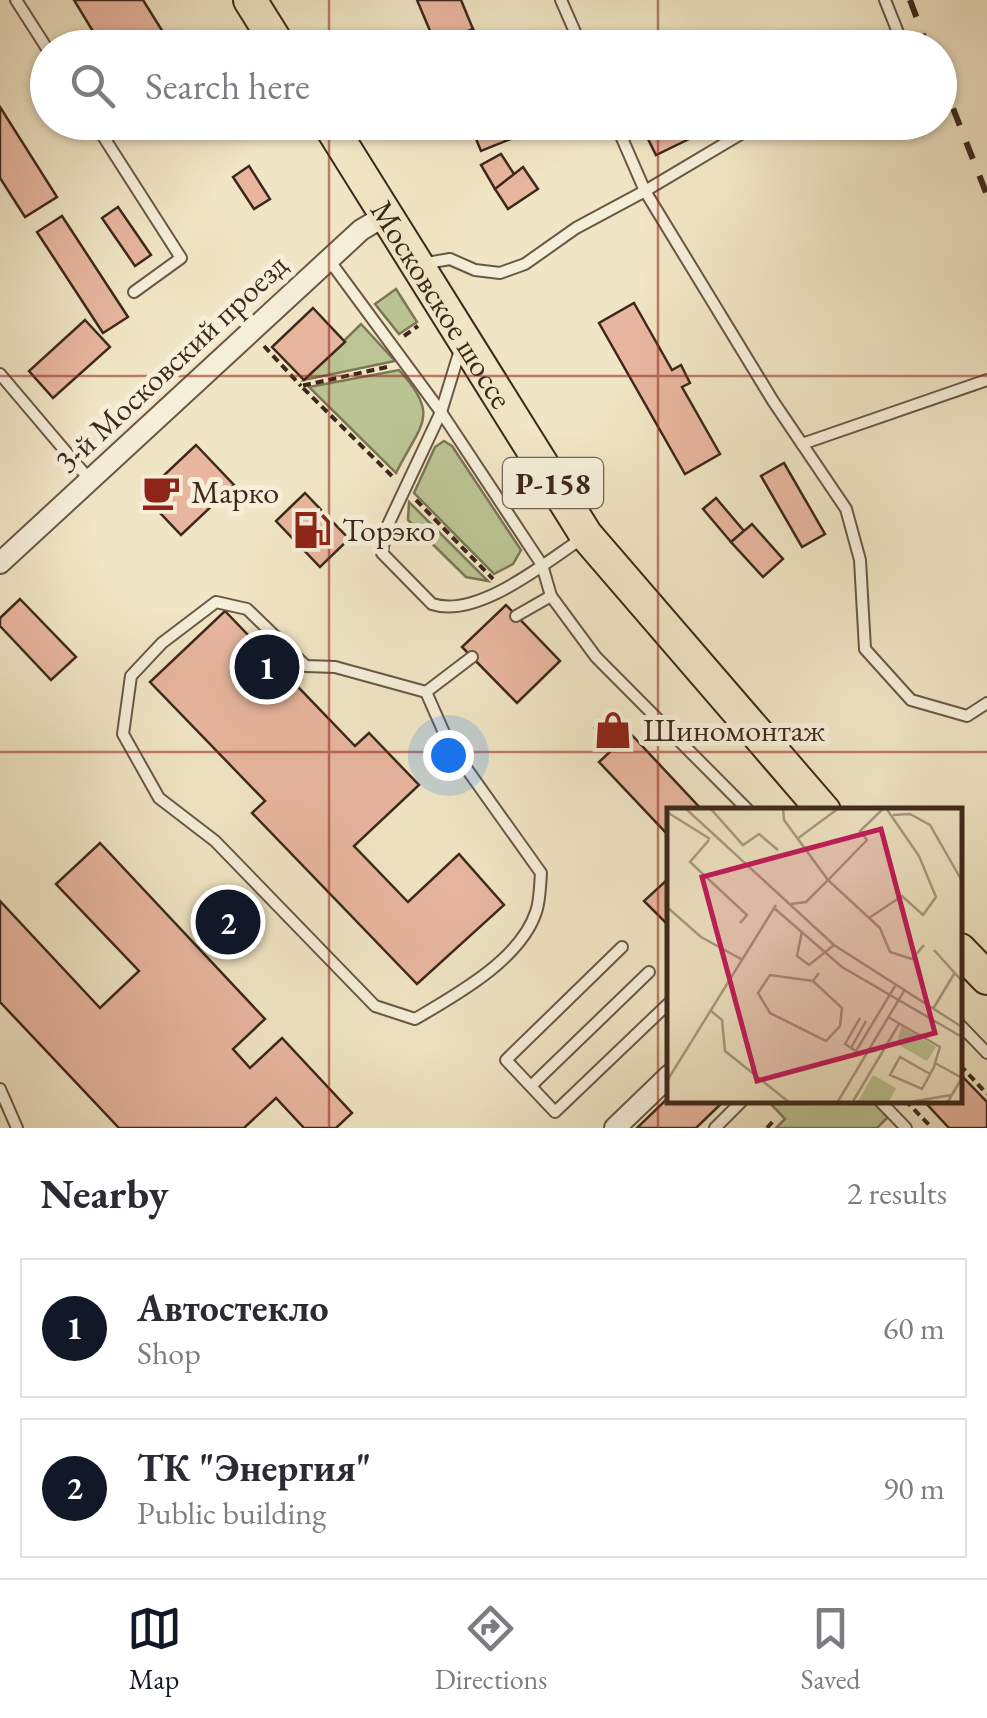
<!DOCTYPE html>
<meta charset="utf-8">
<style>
body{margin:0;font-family:"EB Garamond",serif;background:#f7f7f7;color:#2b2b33}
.you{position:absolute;left:448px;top:755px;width:35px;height:35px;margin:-25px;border:8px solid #fff;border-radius:50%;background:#1a73e8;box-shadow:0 0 0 15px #1a73e833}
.badge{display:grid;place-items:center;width:65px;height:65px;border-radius:50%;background:#111827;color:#fff;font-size:32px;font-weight:700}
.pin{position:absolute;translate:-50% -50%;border:5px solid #fff;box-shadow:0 2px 10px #0006}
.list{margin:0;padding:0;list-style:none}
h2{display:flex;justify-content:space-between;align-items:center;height:130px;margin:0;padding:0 40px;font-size:42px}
h2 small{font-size:32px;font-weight:400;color:#7c7c81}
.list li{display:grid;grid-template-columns:65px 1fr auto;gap:30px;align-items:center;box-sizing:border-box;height:140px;margin:0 20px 20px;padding:0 20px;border:2px solid #e1e1e2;border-radius:0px}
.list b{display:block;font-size:38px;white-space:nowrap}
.list p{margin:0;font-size:32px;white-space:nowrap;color:#7c7c81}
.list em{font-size:32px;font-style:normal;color:#7c7c81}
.icon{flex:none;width:55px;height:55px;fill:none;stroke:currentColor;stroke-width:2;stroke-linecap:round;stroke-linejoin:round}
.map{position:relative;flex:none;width:987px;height:1128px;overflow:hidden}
.search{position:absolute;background:#fff;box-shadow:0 2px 8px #0004;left:30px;right:30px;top:30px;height:110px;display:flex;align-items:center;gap:25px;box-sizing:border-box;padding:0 35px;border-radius:55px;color:#7c7c81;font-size:38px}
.sheet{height:450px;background:#fff}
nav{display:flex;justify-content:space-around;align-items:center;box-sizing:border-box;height:140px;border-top:2px solid #e1e1e2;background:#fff;font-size:28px;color:#7c7c81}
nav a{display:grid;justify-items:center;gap:5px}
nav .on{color:#111827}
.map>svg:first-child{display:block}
.green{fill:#bbc493;stroke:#7c7657;stroke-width:2.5}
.building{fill:#e8b69f;stroke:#3e281b;stroke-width:2.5}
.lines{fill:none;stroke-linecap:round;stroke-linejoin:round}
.service-casing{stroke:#6a5745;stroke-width:14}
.minor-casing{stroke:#6a5745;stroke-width:24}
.primary-casing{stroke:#3e281b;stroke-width:36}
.path{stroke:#3e281b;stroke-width:4;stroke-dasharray:8 5;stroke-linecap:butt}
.service{stroke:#f5eed9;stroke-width:10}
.minor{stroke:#f5eed9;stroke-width:20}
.primary{stroke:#f0e5c4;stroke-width:32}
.rail{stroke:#3e281b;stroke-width:6;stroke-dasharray:18 18;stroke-linecap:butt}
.grid{fill:none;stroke:#8f2418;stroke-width:2.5;stroke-opacity:0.55}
.labels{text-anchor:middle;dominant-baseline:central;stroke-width:10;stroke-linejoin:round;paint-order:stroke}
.shield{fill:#f5eed9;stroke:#756354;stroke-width:2.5}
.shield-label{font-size:30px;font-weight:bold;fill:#3e281b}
.street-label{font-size:32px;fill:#3e281b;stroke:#f5eed9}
.poi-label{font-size:32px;fill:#3e281b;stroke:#f5eed9;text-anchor:start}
.inset-road{fill:none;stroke:#a99980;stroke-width:2.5}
.view{fill:#c2185b;fill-opacity:0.15;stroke:#c2185b;stroke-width:5}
.inset-edge{fill:none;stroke:#3e281b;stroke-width:5}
</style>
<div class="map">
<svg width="987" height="1128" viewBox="0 0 987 1128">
<rect width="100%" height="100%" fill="#f0e5c4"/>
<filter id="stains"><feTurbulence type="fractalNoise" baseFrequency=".002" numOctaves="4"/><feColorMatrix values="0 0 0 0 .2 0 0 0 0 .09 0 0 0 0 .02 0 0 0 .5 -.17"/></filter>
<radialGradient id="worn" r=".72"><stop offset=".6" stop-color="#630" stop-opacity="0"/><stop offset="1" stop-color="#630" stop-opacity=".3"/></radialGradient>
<g class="green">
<polygon points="396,289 417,322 399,334 375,304"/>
<polygon points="361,324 395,361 304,380"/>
<path d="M 399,370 C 441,416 421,423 396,473 L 309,387 Z"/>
<polygon points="444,441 452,446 521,550 513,564 494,574 414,493 435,447"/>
<polygon points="409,502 488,581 466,577 408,520"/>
<polygon points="768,1101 872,1101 888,1117 877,1128 776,1128 785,1119"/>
</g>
<g class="building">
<polygon points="74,0 143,0 173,48 103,48"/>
<polygon points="417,0 461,0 473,29 436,45"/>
<polygon points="473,29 481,48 437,48 436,45"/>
<polygon points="0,107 57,197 25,217 0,178"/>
<polygon points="469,122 512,122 518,136 481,151"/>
<polygon points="676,122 680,122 689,139 656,155 647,137"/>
<polygon points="501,154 516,177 495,189 481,165"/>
<polygon points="249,166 270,199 254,209 233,177"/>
<polygon points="523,167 538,189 508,209 495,189"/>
<polygon points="118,207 151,255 135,266 102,218"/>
<polygon points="62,216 128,317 103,333 37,232"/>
<polygon points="634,303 672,370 681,365 690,383 682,387 720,454 685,474 599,323"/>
<polygon points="313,308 345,342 304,380 272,347"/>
<polygon points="85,320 110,347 53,398 29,371"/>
<polygon points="196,445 234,485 181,535 143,495"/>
<polygon points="784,463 825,534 802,547 761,476"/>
<polygon points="305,493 349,539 320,567 276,521"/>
<polygon points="716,498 744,531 731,542 703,509"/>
<polygon points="752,524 783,559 763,577 731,542"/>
<polygon points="20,599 76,657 51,680 0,626 0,618"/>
<polygon points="506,605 560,661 517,703 462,647"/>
<polygon points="225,611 355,746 369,733 419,785 354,846 408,902 459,854 504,905 417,984 252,813 265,801 150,682"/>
<polygon points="610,714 630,733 615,747 595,728"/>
<polygon points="630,733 703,811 670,811 670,837 599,762"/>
<polygon points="100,843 265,1019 233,1049 250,1068 282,1038 352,1113 336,1128 304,1128 276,1098 244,1128 119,1128 0,1002 0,901 100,1008 139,971 56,884"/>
<polygon points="670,877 670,927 644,901"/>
<polygon points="960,1074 987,1102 987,1128 949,1128 923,1100 960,1100"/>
<polygon points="670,1096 670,1100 725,1100 696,1128 637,1128"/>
</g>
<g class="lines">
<g class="service-casing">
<g id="service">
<polyline points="16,0 48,50"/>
<polyline points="561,0 582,48"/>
<polyline points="885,0 901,40 889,48"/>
<polyline points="94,122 181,258 134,292"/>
<polyline points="615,122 645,191 761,122"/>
<polyline points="329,260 441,412 542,565 551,596 596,657 749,811"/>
<polyline points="421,264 450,259 475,270 500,273 525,264 576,228 645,191 773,401 846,509 860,560 865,649 911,700 967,716 987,703"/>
<path d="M 460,350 L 441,412 L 386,529 L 382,553 L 432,604 C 477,619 545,563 581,539"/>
<polyline points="0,374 89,479"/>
<polyline points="802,444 987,380"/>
<polyline points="516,616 551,596"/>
<path d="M 426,692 L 449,744 L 541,873 C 540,885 540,901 536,912 C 520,960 456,995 415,1019 L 375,1006 L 215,841 L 159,798 L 123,734 L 131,676 L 162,643 L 216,602 L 247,609 L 306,666 L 335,667 L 426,692 L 472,657"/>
<polyline points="622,947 506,1060 555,1112 670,1002"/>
<polyline points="960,1025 987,1053"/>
<polyline points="531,1086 649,972"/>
<polyline points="0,1089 17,1128"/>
<polyline points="879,1100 906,1128"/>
<polyline points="715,1128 743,1100"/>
</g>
</g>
<g class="minor-casing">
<g id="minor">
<polyline points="0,563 361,230 388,214"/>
<polyline points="615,1128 670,1075"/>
</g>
</g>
<g class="primary-casing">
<g id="primary">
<polyline points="250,0 280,48"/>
<path id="s1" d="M 328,122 L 586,535 L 824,811"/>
<polyline points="960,950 987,978"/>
</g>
</g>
<g class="path">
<polyline points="404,336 418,326"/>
<polyline points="264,346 301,386"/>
<polyline points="387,367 301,386 395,479"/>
<polyline points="416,500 493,579"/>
<polyline points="960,1065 987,1094"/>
<polyline points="905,1100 932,1128"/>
<polyline points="767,1128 774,1120"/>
</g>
<use href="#service" class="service"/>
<use href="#minor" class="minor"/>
<use href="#primary" class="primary"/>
<g class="rail">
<polyline points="910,0 928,48"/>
<polyline points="940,75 987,195"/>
</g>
</g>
<path class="grid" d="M 329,0 L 329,48M 658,0 L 658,48M 329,122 L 329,1128M 658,122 L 658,1128M 0,376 L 987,376M 0,752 L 987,752"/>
<defs>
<g id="cafe-bare" transform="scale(3)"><path d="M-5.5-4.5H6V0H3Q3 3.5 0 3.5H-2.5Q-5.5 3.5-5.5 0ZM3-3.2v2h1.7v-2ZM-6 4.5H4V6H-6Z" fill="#8f2418" stroke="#f5eed9" stroke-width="2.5" paint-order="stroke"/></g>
<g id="fuel-bare" transform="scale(3)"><path d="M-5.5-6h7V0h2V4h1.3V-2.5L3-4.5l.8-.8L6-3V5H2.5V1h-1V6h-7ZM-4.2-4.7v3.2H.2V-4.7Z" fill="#8f2418" stroke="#f5eed9" stroke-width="2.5" paint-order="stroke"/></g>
<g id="shop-bare" transform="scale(3)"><path d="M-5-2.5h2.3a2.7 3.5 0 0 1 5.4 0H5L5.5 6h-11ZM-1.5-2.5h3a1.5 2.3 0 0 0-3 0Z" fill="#8f2418" stroke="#f5eed9" stroke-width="2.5" paint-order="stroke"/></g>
</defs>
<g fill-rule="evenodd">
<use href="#cafe-bare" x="161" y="492"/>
<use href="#fuel-bare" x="312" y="530"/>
<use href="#shop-bare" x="613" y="730"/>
</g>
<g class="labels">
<rect class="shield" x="503" y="458" width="100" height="50" rx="8"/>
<g class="shield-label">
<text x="553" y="483">Р-158</text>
</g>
<g class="street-label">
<text stroke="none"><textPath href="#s1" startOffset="215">Московское шоссе</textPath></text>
<text transform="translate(171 363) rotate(-43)">3-й Московский проезд</text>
</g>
<g class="poi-label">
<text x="191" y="492">Марко</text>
<text x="342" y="530">Торэко</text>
<text x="643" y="730">Шиномонтаж</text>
</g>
</g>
<g transform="translate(667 808)">
<rect width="295" height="295" fill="#f0e5c4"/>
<path d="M 234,218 L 269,239 L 260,253 L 230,236 ZM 206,267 L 229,280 L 221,295 L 190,295 Z" fill="#bbc493"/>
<path class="inset-road" d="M 18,0 L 167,137 L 295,219M 43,0 L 76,37 L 92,26 L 111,42M 116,0 L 117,12 L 161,72 L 200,32 L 193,23 L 217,0M 0,4 L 43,31M 226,7 L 243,6 L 263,17 L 295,73M 130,31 L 172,0M 42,32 L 23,54 L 80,107 L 73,115M 124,96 L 139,94 L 161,72 L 213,120 L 223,144 L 245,151 L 257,137M 0,99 L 34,129 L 74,151M 107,100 L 175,159 L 295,229M 202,110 L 235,88 L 256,107 L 269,89 L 252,48 L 219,0M 135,123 L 130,148 L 142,157 L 167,137M 267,142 L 295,173M 146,173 L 175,200 L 173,218 L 159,233 L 103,205 L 91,185 L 103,167 L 146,173 L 152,165M 266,201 L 287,166M 43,202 L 55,212 L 58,243 L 123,295M 221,209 L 273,239 L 268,255 L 295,270 L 280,295M 193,210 L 178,236 L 189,243 L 228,178M 184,240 L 199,213M 263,266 L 233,249 L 223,267 L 255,281 L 267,259 L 268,255M 0,273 L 109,97M 170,295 L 237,183M 185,295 L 232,216M 238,295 L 284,287"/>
<path class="view" d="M 214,21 L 268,225 L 90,273 L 35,69 Z"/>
<rect width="295" height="295" class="inset-edge"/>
</g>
<rect width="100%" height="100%" filter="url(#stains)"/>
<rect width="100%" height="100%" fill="url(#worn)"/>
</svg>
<div class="you"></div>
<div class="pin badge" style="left:267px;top:667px">1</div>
<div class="pin badge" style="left:228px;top:922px">2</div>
<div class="search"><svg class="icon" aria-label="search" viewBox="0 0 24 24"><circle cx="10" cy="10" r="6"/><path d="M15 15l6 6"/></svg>Search here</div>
</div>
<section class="sheet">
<h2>Nearby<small>2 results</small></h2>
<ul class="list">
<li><span class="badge">1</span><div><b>Автостекло</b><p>Shop</p></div><em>60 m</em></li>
<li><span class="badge">2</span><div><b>ТК &quot;Энергия&quot;</b><p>Public building</p></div><em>90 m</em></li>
</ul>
</section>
<nav>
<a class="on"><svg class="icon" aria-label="map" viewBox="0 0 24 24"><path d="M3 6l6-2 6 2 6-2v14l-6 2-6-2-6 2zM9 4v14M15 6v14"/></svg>Map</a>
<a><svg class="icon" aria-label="directions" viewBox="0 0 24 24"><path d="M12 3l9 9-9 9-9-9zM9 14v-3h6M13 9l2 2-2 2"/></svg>Directions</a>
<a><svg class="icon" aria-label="saved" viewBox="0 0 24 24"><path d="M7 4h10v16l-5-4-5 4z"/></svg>Saved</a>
</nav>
